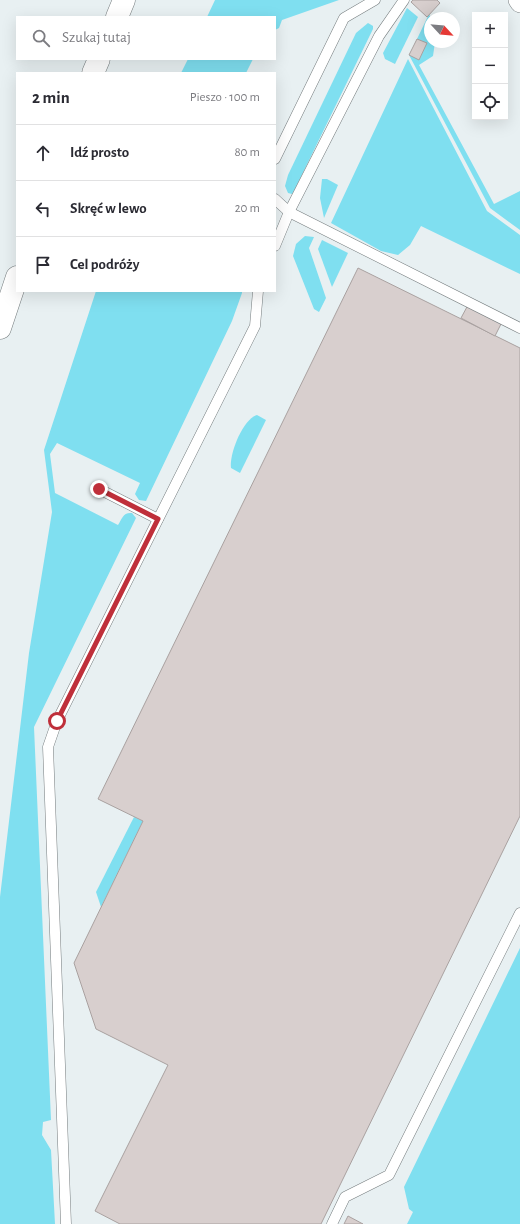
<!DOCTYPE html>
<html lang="pl">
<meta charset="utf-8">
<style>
body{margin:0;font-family:"Alegreya Sans",sans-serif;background:#f7f7f7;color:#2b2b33}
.controls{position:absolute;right:12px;top:12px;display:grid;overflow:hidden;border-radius:0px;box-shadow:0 4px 16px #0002}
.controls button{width:36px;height:36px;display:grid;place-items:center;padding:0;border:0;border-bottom:1px solid #e1e1e2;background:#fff;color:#2b2b33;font:20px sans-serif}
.compass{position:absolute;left:424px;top:12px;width:36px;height:36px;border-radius:50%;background:#fff;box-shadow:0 4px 16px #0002;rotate:116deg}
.stop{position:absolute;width:12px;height:12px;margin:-9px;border:3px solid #bf2f3a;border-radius:50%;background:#fff}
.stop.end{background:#bf2f3a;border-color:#fff;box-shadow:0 1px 4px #0008}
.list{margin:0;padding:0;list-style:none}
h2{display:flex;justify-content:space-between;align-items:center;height:52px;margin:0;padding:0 16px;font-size:17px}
h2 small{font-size:13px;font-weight:400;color:#7c7c81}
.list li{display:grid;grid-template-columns:26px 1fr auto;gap:12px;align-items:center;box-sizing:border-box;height:56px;padding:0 16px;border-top:1px solid #e1e1e2}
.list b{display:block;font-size:15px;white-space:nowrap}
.list em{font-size:13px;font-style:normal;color:#7c7c81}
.icon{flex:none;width:22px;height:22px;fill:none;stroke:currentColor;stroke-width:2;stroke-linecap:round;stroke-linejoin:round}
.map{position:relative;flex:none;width:520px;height:1224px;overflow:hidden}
.search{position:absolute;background:#fff;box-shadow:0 4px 16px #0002;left:16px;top:16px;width:260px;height:44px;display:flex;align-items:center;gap:10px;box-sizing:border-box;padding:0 14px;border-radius:0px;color:#7c7c81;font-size:15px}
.panel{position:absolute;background:#fff;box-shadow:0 4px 16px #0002;left:16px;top:72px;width:260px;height:220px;border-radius:0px}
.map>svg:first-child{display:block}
.green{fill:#7fdff0}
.building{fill:#d8cfce;stroke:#a9a1a0}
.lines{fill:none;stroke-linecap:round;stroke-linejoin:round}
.service-casing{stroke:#757c7e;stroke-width:11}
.minor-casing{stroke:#757c7e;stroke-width:20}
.primary-casing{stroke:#757c7e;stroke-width:23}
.service{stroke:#fff;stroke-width:10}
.minor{stroke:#fff;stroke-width:19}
.primary{stroke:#fff;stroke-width:22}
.route{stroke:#bf2f3a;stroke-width:5}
</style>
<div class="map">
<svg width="520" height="1224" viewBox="0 0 520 1224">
<rect width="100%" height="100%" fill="#e8f0f2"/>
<g class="green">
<polygon points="215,0 339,0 282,20 279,28 275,30 275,17 207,17"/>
<polygon points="407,8 418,17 395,64 385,59 383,53"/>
<polygon points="429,14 431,18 430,42 435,42 433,56 419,65 494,204 520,191 520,230 490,208 409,55 426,43 417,39"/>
<polygon points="368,23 373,26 373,29 295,189 292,194 288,193 285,186 288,175 356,33"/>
<polygon points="188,59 253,59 246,73 181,73"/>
<polygon points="408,59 487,211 520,235 520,274 421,226 410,245 398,255 381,251 331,223"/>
<polygon points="322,179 327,179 338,185 324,218 320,198"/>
<polygon points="305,236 314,237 309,248 326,298 319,312 314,309 293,256 296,244"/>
<polygon points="322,240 348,253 332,287 318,249"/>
<path d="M 96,291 L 242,291 L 242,293 L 232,321 L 146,501 L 139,500 L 135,494 L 140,483 L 57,443 L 50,454 L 55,493 L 118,525 C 122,519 123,512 132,513 L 136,518 L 34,727 L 51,1120 L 43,1122 L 42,1135 L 51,1150 L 55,1224 L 0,1224 L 0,897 L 29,653 L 52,512 L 44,450 Z"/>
<path d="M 257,415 L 266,420 L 240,473 L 231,468 C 229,454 243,419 257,415 Z"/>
<polygon points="134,817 143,821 101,907 96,892"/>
<polygon points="520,948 520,1224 407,1224 413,1212 409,1209 404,1187"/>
</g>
<g class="building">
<polygon points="413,0 437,0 440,3 427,17 411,2"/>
<polygon points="417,39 427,43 419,60 409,55"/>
<polygon points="358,268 520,348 520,816 321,1224 120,1224 95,1211 168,1065 96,1029 74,963 143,821 98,799"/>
<polygon points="468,305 502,322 495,336 461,318"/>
<polygon points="348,1216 363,1224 344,1224"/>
</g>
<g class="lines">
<g class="service-casing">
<g id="service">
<polyline points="275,159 344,18 375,0"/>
<polyline points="275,199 289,212 520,328"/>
<polyline points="275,246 289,212 379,36 404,0"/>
<polyline points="99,489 158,519"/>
<polyline points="66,1224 48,747 57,721 255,326 258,291"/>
<polyline points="332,1224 345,1197 389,1175 520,913"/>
</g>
</g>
<g class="minor-casing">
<polyline id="minor" points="518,0 520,3"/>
</g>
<g class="primary-casing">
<g id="primary">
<polyline points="117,17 124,0"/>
<polyline points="93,73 99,59"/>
<polyline points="0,328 17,277"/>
</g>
</g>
<use href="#service" class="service"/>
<use href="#minor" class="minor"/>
<use href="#primary" class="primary"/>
</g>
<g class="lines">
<polyline class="route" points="57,721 158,519 99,489"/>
</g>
</svg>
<div class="controls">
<button>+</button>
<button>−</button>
<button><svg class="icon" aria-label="locate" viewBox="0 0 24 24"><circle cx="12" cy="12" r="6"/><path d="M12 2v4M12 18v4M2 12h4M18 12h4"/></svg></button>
</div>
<svg class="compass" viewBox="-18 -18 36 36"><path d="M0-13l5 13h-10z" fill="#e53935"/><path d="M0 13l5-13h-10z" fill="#7c7c81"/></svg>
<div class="stop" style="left:57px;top:721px"></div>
<div class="stop end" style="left:99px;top:489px"></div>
<div class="search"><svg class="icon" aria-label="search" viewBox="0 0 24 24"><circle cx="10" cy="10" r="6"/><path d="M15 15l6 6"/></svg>Szukaj tutaj</div>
<section class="panel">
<h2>2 min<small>Pieszo · 100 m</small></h2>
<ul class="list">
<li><svg class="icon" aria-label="ahead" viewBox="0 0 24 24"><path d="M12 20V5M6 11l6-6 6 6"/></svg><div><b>Idź prosto</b></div><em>80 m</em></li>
<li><svg class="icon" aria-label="left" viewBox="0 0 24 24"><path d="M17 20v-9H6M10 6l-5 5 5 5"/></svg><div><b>Skręć w lewo</b></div><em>20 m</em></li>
<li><svg class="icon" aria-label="arrive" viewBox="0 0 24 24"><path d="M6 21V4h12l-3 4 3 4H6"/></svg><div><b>Cel podróży</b></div></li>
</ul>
</section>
</div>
